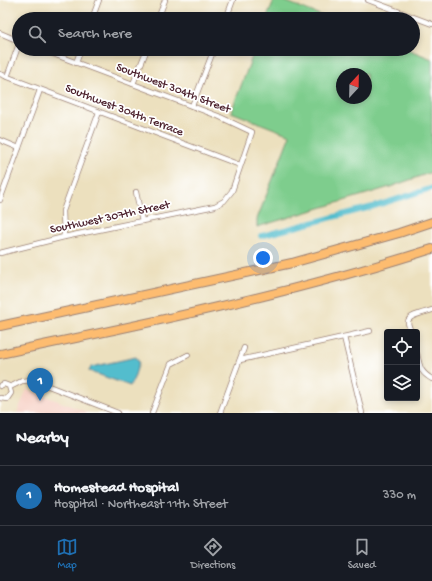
<!DOCTYPE html>
<meta charset="utf-8">
<style>
body{margin:0;font-family:"Gochi Hand",sans-serif;background:#242831;color:#f1f3f6}
.controls{position:absolute;right:12px;bottom:12px;display:grid;overflow:hidden;border-radius:4px;box-shadow:0 2px 6px #0003}
.controls button{width:36px;height:36px;display:grid;place-items:center;padding:0;border:0;border-bottom:1px solid #363941;background:#171b24;color:#f1f3f6;font:20px sans-serif}
.compass{position:absolute;left:336px;top:68px;width:36px;height:36px;border-radius:50%;background:#171b24;box-shadow:0 2px 6px #0003;rotate:22deg}
.you{position:absolute;left:263px;top:258px;width:14px;height:14px;margin:-10px;border:3px solid #fff;border-radius:50%;background:#1a73e8;box-shadow:0 0 0 6px #1a73e833}
.badge{display:grid;place-items:center;width:26px;height:26px;border-radius:50%;background:#1f6fb2;color:#fff;font-size:13px;font-weight:700}
.pin{position:absolute;translate:-50% -33px;filter:drop-shadow(0 1px 2px #0008)}
.pin::after{content:'';position:absolute;top:21px;width:14px;height:12px;background:inherit;clip-path:polygon(0 0,100% 0,50% 100%)}
.list{margin:0;padding:0;list-style:none}
h2{display:flex;justify-content:space-between;align-items:center;height:52px;margin:0;padding:0 16px;font-size:17px}
h2 small{font-size:13px;font-weight:400;color:#9ea1a6}
.list li{display:grid;grid-template-columns:26px 1fr auto;gap:12px;align-items:center;box-sizing:border-box;height:60px;padding:0 16px;border-top:1px solid #363941}
.list b{display:block;font-size:15px;white-space:nowrap}
.list p{margin:0;font-size:13px;white-space:nowrap;color:#9ea1a6}
.list em{font-size:13px;font-style:normal;color:#9ea1a6}
.icon{flex:none;width:22px;height:22px;fill:none;stroke:currentColor;stroke-width:2;stroke-linecap:round;stroke-linejoin:round}
.map{position:relative;flex:none;width:432px;height:413px;overflow:hidden}
.search{position:absolute;background:#171b24;box-shadow:0 2px 6px #0003;left:12px;right:12px;top:12px;height:44px;display:flex;align-items:center;gap:10px;box-sizing:border-box;padding:0 14px;border-radius:22px;color:#9ea1a6;font-size:15px}
.sheet{height:112px;background:#171b24}
nav{display:flex;justify-content:space-around;align-items:center;box-sizing:border-box;height:56px;border-top:1px solid #363941;background:#171b24;font-size:11px;color:#9ea1a6}
nav a{display:grid;justify-items:center;gap:2px}
nav .on{color:#1f6fb2}
.map>svg:first-child{display:block}
.built{fill:#f7d1c6}
.green{fill:#7ecd8d;stroke:#64765c;fill-rule:evenodd}
.water{fill:#52bdcd;stroke:#4e6e7c}
.lines{fill:none;stroke-linecap:round;stroke-linejoin:round}
.canal{stroke:#52bdcd;stroke-width:5.5}
.minor-casing{stroke:#9b8074;stroke-width:6}
.motorway-casing{stroke:#9b8074;stroke-width:10}
.minor{stroke:#fff;stroke-width:4.5}
.motorway{stroke:#fdbc70;stroke-width:8}
.labels{text-anchor:middle;dominant-baseline:central;stroke-width:3.5;stroke-linejoin:round;paint-order:stroke}
.street-label{font-size:12px;fill:#4a1f2b;stroke:#fff}
</style>
<div class="map">
<svg width="432" height="413" viewBox="0 0 432 413">
<rect width="100%" height="100%" fill="#fff"/>
<filter id="ink" filterUnits="userSpaceOnUse"><feTurbulence type="fractalNoise" baseFrequency=".025" numOctaves="2"/><feDisplacementMap in="SourceGraphic" scale="8" xChannelSelector="R" yChannelSelector="G"/><feConvolveMatrix kernelMatrix="1 2 1 2 8 2 1 2 1" color-interpolation-filters="sRGB"/></filter>
<filter id="wash" filterUnits="userSpaceOnUse"><feTurbulence type="fractalNoise" baseFrequency=".012" numOctaves="4" result="noise"/><feDisplacementMap in="SourceGraphic" scale="16" xChannelSelector="R" yChannelSelector="G"/><feGaussianBlur stdDeviation="0.9" result="paint"/><feColorMatrix in="noise" values="0 0 0 0 0 0 0 0 0 0 0 0 0 0 0 0 0 1.4 0 .05"/><feComposite in="paint" operator="in"/></filter>
<g filter="url(#wash)">
<rect width="100%" height="100%" fill="#ece0be"/>
<polygon class="built" points="27,389 89,413 17,413"/>
<g class="green">
<polygon points="274,0 282,0 330,19 266,19"/>
<path d="M 255,49 L 407,49 L 432,59 L 432,172 L 390,187 L 257,227 L 257,219 L 290,135 L 231,112 ZM 342,74 L 366,74 L 366,98 L 342,98 Z"/>
</g>
<polygon class="water" points="136,357 139,362 134,378 130,386 89,371 91,367"/>
<g class="lines">
<polyline class="canal" points="261,236 372,207 432,188"/>
</g>
</g>
<g filter="url(#ink)">
<g class="lines">
<g class="minor-casing">
<g id="minor">
<polyline points="368,0 432,24"/>
<polyline points="92,19 99,0"/>
<polyline points="158,19 165,0"/>
<polyline points="226,19 233,0"/>
<polyline points="0,33 19,41"/>
<polyline points="76,63 81,49"/>
<polyline points="0,74 240,165"/>
<polyline points="7,77 19,44"/>
<polyline points="133,84 147,49"/>
<polyline points="192,106 214,49"/>
<polyline points="0,140 19,148"/>
<polyline points="136,192 142,221"/>
<polyline points="0,200 40,90"/>
<polyline points="64,237 63,211 99,112"/>
<polyline points="0,253 64,237 215,206 224,201 232,191 252,132 218,116 40,49"/>
<path d="M 411,332 C 410,329 408,325 408,322 C 408,315 427,312 432,310"/>
<polyline points="344,337 362,413"/>
<path d="M 417,354 C 420,367 420,372 432,379"/>
<polyline points="240,360 370,331"/>
<polyline points="0,386 4,384 9,386 11,393 7,399 0,398"/>
<polyline points="10,387 22,381 33,380 118,413"/>
<polyline points="152,413 171,364 188,355"/>
<polyline points="220,413 244,348"/>
</g>
</g>
<g class="motorway-casing">
<g id="motorway">
<polyline points="0,326 292,263 399,233 432,222"/>
<path d="M 0,354 C 145,324 291,294 432,249"/>
</g>
</g>
<use href="#minor" class="minor"/>
<use href="#motorway" class="motorway"/>
</g>
</g>
<g class="labels">
<g class="street-label">
<text transform="translate(173 89) rotate(21)">Southwest 304th Street</text>
<text transform="translate(124 111) rotate(21)">Southwest 304th Terrace</text>
<text transform="translate(110 218) rotate(-12)">Southwest 307th Street</text>
</g>
</g>
</svg>
<div class="controls">
<button><svg class="icon" aria-label="locate" viewBox="0 0 24 24"><circle cx="12" cy="12" r="6"/><path d="M12 2v4M12 18v4M2 12h4M18 12h4"/></svg></button>
<button><svg class="icon" aria-label="layers" viewBox="0 0 24 24"><path d="M12 4l9 5-9 5-9-5zM3 14l9 5 9-5"/></svg></button>
</div>
<svg class="compass" viewBox="-18 -18 36 36"><path d="M0-13l5 13h-10z" fill="#e53935"/><path d="M0 13l5-13h-10z" fill="#9ea1a6"/></svg>
<div class="you"></div>
<div class="pin badge" style="left:40px;top:401px">1</div>
<div class="search"><svg class="icon" aria-label="search" viewBox="0 0 24 24"><circle cx="10" cy="10" r="6"/><path d="M15 15l6 6"/></svg>Search here</div>
</div>
<section class="sheet">
<h2>Nearby<small></small></h2>
<ul class="list">
<li><span class="badge">1</span><div><b>Homestead Hospital</b><p>Hospital · Northeast 11th Street</p></div><em>330 m</em></li>
</ul>
</section>
<nav>
<a class="on"><svg class="icon" aria-label="map" viewBox="0 0 24 24"><path d="M3 6l6-2 6 2 6-2v14l-6 2-6-2-6 2zM9 4v14M15 6v14"/></svg>Map</a>
<a><svg class="icon" aria-label="directions" viewBox="0 0 24 24"><path d="M12 3l9 9-9 9-9-9zM9 14v-3h6M13 9l2 2-2 2"/></svg>Directions</a>
<a><svg class="icon" aria-label="saved" viewBox="0 0 24 24"><path d="M7 4h10v16l-5-4-5 4z"/></svg>Saved</a>
</nav>
